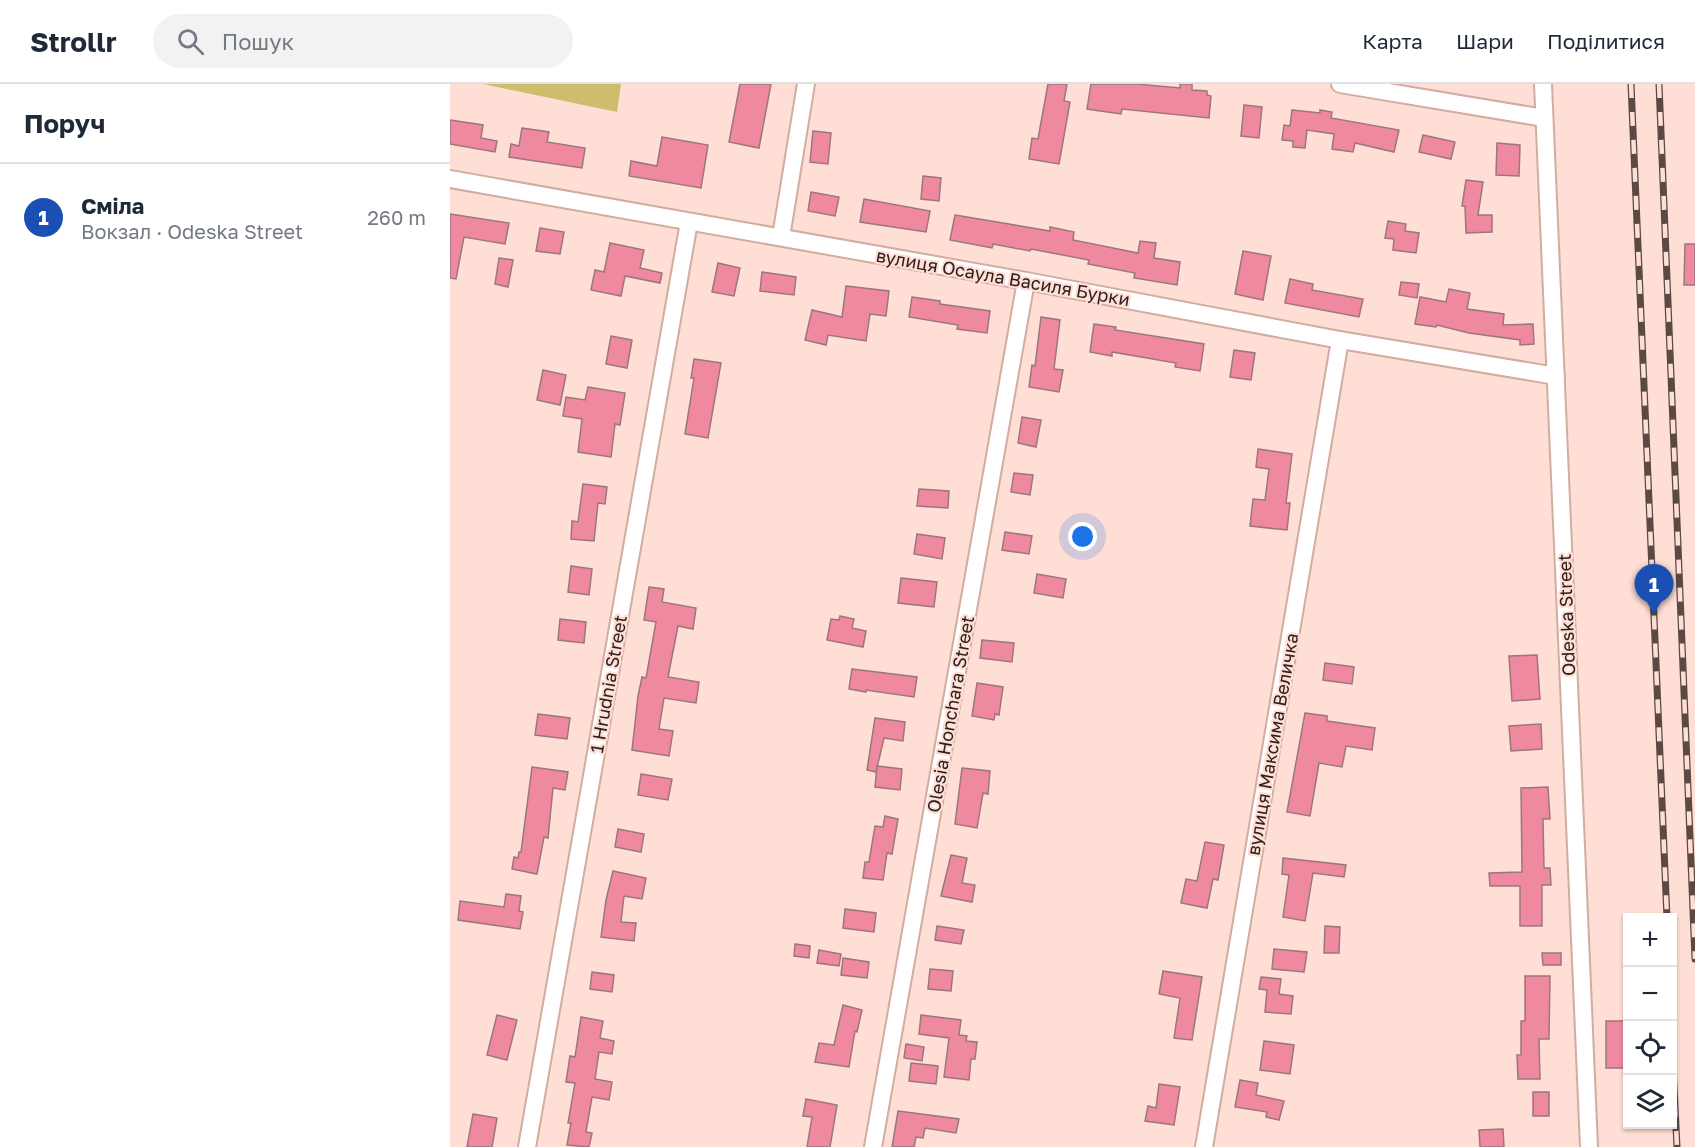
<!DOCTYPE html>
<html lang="uk">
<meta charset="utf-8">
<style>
body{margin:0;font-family:"Golos Text",sans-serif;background:#f2f2f3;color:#1f2937}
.controls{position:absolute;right:18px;bottom:18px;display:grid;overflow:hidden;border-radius:0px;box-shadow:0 2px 4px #0004}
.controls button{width:54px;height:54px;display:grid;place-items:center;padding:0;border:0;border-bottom:2px solid #e0e1e3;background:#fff;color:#1f2937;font:30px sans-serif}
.you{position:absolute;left:633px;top:453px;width:21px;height:21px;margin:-15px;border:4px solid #fff;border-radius:50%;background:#1a73e8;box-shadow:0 0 0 9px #1a73e833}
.badge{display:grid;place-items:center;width:39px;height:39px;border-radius:50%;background:#3781b4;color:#fff;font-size:20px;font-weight:700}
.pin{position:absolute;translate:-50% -50px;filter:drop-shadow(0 2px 3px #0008)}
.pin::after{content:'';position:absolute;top:32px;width:21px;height:18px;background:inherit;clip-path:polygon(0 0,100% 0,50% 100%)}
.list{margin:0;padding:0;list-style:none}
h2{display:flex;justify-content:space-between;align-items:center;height:78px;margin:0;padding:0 24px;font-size:26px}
h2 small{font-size:20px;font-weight:400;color:#747a83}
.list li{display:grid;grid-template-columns:39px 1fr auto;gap:18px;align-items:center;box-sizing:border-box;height:108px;padding:0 24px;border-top:2px solid #e0e1e3}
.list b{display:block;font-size:22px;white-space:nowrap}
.list p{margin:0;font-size:20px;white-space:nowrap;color:#747a83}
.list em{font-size:20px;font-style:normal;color:#747a83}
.icon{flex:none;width:33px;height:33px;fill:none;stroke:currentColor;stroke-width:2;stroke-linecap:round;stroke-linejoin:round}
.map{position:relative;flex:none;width:1245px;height:1063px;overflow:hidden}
header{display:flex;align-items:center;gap:36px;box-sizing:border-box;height:84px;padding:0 30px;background:#fff;border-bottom:2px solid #e0e1e3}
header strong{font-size:28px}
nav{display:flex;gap:33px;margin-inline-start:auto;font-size:21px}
.search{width:420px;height:54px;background:#f2f2f3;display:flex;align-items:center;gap:15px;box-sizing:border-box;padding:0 21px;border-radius:33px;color:#747a83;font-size:22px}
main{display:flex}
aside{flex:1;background:#fff}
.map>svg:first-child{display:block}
.green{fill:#cdbd6d}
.building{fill:#ee89a0;stroke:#9c767d;stroke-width:1.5}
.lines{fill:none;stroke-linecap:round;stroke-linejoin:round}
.minor-casing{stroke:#d3aca1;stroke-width:20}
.minor{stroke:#fff;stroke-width:16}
.rail-casing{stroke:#5b4944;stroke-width:7}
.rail{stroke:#ffded5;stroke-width:4.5;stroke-dasharray:14;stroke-linecap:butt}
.labels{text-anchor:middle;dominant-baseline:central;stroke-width:4.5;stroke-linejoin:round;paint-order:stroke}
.street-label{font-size:18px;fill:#2e201c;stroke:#ffded5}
</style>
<header>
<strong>Strollr</strong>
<div class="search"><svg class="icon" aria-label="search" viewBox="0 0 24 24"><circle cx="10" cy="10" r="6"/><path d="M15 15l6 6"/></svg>Пошук</div>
<nav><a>Карта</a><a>Шари</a><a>Поділитися</a></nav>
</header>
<main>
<aside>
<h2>Поруч<small></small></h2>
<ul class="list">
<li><span class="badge" style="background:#1a4fb4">1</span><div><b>Сміла</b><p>Вокзал · Odeska Street</p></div><em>260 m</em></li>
</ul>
</aside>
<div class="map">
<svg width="1245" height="1063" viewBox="0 0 1245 1063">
<rect width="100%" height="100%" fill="#ffded5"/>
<polygon class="green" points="33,0 171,0 167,28"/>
<g class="building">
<polygon points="290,0 321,0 309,64 279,58"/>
<polygon points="598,0 617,0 614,17 620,18 609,80 579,75 582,54 588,55"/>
<polygon points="641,0 686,0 730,4 730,0 742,0 742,6 757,7 757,11 761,12 759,34 672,25 671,30 637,25"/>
<polygon points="794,21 812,23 809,54 791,52"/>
<polygon points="842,26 870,29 870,26 882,28 881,34 949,46 944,68 905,59 903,68 882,65 884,50 857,46 855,64 843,63 843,57 832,56 834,41 840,42"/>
<polygon points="0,36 33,41 31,54 47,57 45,68 0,60"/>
<polygon points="72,44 99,48 97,58 135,64 132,84 59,73 61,60 69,62"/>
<polygon points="363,47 381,49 378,80 360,78"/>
<polygon points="973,51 1005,58 1001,75 969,68"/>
<polygon points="212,53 258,61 251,104 179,92 181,77 207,82"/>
<polygon points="1047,59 1070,61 1069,92 1046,91"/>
<polygon points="473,92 491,94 489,117 471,115"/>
<polygon points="1016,96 1033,98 1028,131 1042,131 1042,148 1016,149 1015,122 1012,122"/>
<polygon points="361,108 389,113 385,132 358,127"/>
<polygon points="414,115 480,127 476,148 410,138"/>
<polygon points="0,130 59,139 55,160 14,153 6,195 0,194"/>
<polygon points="505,131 600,147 600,143 624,148 623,156 688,169 690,157 706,159 704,174 730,178 727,201 684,194 685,189 638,180 639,176 581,165 580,167 543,160 542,164 500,156"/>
<polygon points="938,137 956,140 955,147 969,149 966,169 943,166 944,155 935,154"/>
<polygon points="90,144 114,148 110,170 86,167"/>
<polygon points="160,159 194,166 190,184 212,189 210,199 175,192 171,212 141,206 145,186 154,188"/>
<polygon points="1235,160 1245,160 1245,201 1234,201"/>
<polygon points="793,167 821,172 813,216 785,210"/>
<polygon points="49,174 63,176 58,203 45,200"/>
<polygon points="268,179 290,184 284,212 262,208"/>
<polygon points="312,188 346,193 344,211 310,207"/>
<polygon points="840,195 863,200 862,206 913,215 909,233 835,219"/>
<polygon points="951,198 969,200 967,214 949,211"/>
<polygon points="396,202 439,207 436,232 420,230 416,257 378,251 376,261 355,256 362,226 392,233"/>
<polygon points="999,205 1020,209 1017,225 1054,230 1053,241 1083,240 1084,260 1070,261 1070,256 1019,249 987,241 986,243 965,240 970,213 996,218"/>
<polygon points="462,213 490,217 490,220 540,227 537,249 507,245 508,241 459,233"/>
<polygon points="591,233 610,236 604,285 613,286 609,308 579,303 582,281 585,282"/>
<polygon points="644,240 666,243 665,246 754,260 750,287 725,283 726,279 662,268 662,272 640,268"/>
<polygon points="161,252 182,256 177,284 156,280"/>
<polygon points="784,266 805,269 801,296 780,293"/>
<polygon points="244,275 271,279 258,354 235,350 244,294 241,294"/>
<polygon points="93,286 116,291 110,321 87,316"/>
<polygon points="138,303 175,309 170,341 165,340 161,373 128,368 132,335 113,332 116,313 135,316"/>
<polygon points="572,333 591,336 586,363 568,359"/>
<polygon points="808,365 842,370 836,419 840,419 837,446 800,442 803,415 815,416 819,385 806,383"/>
<polygon points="564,389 583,391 580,411 561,408"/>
<polygon points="133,400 157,403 155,420 148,419 144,457 121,455 122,437 128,438"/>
<polygon points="469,405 499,407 498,424 467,422"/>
<polygon points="555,448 582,452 579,470 552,466"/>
<polygon points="467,450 495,454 492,475 464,470"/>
<polygon points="121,482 142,485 139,511 118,508"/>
<polygon points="587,490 616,495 613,514 584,509"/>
<polygon points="451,494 487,498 484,523 448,519"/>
<polygon points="199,503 214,505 212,518 246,524 243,545 228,542 218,593 249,598 246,619 214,614 209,645 223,647 219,672 182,666 188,612 192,593 196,594 206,538 194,536"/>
<polygon points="390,532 404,535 402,544 416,547 413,563 377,556 381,535 389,536"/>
<polygon points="110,535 136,538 134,559 108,556"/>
<polygon points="532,556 564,559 562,578 530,574"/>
<polygon points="1087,571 1090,615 1062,617 1059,572"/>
<polygon points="875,579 904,583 902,600 873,596"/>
<polygon points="402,585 467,593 464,613 416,606 416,608 399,605"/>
<polygon points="527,599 553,603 549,631 545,630 544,636 522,632"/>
<polygon points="855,629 877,632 877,637 925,644 922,666 896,662 892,683 869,679 860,732 837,728"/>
<polygon points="88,630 120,634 117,655 85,651"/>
<polygon points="425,634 455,638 453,657 434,654 426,688 417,686"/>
<polygon points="1091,640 1092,665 1061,667 1059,642"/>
<polygon points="427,682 452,685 450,706 425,703"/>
<polygon points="82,683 118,688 115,706 103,704 98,754 94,753 87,790 62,785 64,773 68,774 69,768 71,768"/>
<polygon points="512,684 540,687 538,710 533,709 527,744 505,740"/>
<polygon points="191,690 222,695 218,716 188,711"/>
<polygon points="1098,703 1100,735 1093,735 1094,784 1100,784 1101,801 1092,801 1092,842 1070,842 1070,802 1040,802 1039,789 1072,788 1071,704"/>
<polygon points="435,732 448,735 442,770 437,769 433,796 413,794 415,778 419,778 425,742 433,743"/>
<polygon points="168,745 194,750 191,768 165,763"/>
<polygon points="755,758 774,761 768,796 763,795 757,824 731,819 736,795 747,797"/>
<polygon points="501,771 517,774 512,799 525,801 522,818 491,812"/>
<polygon points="833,774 896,781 894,793 863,789 855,837 833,833 839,791 832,790"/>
<polygon points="163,787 196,794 192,815 174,812 171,838 186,839 184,857 151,853 156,816"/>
<polygon points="56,810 71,812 69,827 73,828 70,845 8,836 10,817 54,823"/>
<polygon points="395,825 426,829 424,848 393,844"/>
<polygon points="487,842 514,846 511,860 485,856"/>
<polygon points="875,842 890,843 889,869 874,869"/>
<polygon points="345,860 360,862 359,874 344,872"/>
<polygon points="824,865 857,868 854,888 822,885"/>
<polygon points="369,866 391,870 389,882 367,879"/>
<polygon points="1092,869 1111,869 1111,881 1093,881"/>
<polygon points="393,874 419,878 417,894 391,891"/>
<polygon points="480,885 503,887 501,907 478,905"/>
<polygon points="713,887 752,893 742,956 724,954 730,914 709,910"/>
<polygon points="142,888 164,891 162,908 140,905"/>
<polygon points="1075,892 1100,892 1099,955 1089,955 1090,995 1068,995 1067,971 1071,971 1071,937 1075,937"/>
<polygon points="811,893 831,895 829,910 843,912 841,930 815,928 817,906 809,905"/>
<polygon points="393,921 412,926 407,948 405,947 399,983 365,978 369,959 384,961"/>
<polygon points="47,931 67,936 57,976 37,971"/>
<polygon points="471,931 511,936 509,951 517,952 516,957 527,958 525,975 521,975 519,996 494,993 499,954 469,950"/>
<polygon points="131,933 153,937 150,954 164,957 162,970 149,968 145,995 162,998 159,1016 142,1013 136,1048 142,1049 139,1063 117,1061 121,1039 118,1039 125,999 116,998 120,972 125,973"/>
<rect x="1156" y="937" width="22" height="47"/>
<polygon points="814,957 844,961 840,990 810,986"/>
<polygon points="456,960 474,963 472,977 454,974"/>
<polygon points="461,979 488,982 486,1000 459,997"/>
<polygon points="790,996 808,999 806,1011 834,1017 829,1036 816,1033 817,1028 785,1023"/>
<polygon points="709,1000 730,1003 724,1041 695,1037 698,1022 706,1024"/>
<rect x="1083" y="1008" width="16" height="24"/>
<polygon points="356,1015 387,1021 380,1063 357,1063 362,1033 353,1032"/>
<polygon points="448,1027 509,1035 506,1049 475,1044 473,1054 466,1053 464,1063 442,1063"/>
<polygon points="23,1030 47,1034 42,1063 17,1063"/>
<polygon points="1053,1045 1054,1063 1030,1063 1029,1046"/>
</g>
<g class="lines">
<g class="minor-casing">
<g id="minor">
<polyline points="890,0 1094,34"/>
<polyline points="1093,0 1139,1063"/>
<polyline points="0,95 576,197 890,256 1106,292"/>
<polyline points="331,153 356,0"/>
<polyline points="77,1063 239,138"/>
<polyline points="423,1063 576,197"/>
<polyline points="754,1063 890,256"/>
</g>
</g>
<use href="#minor" class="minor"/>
<g class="rail-casing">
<g id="rail">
<polyline points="1181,0 1217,834"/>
<polyline points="1209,0 1245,875"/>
<polyline points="1222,963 1227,1063"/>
</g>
</g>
<use href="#rail" class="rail"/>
</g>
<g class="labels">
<g class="street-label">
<text transform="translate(553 193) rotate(10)">вулиця Осаула Василя Бурки</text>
<text transform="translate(1116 531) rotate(-92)">Odeska Street</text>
<text transform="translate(158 600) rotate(-80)">1 Hrudnia Street</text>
<text transform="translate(500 630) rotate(-80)">Olesia Honchara Street</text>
<text transform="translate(822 660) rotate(-80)">вулиця Максима Величка</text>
</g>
</g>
</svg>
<div class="controls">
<button>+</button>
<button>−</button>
<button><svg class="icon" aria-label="locate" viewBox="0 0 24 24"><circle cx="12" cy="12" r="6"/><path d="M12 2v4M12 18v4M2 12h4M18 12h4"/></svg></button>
<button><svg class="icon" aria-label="layers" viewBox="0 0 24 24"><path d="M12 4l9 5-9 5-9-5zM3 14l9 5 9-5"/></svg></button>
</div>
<div class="you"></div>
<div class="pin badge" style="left:1204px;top:530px;background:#1a4fb4">1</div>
</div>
</main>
